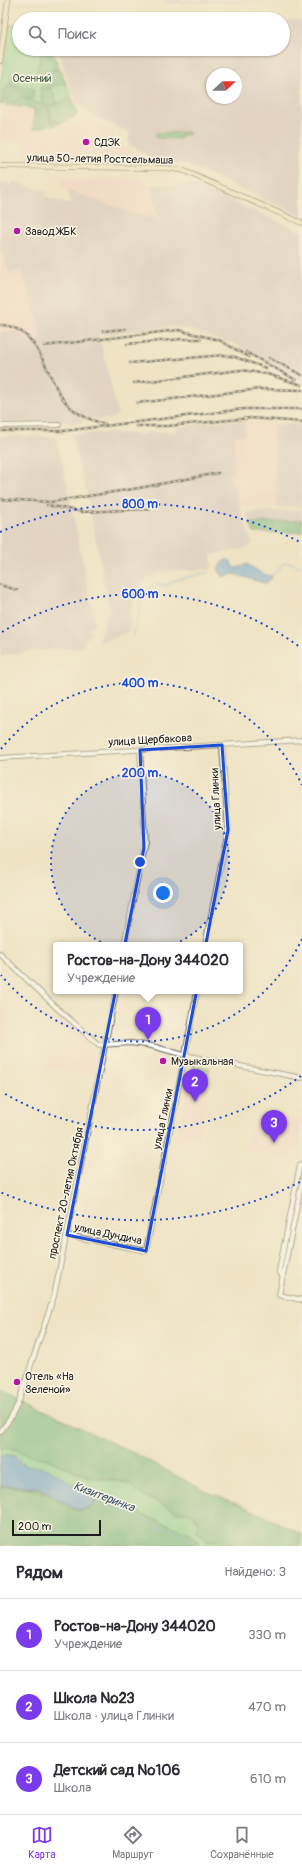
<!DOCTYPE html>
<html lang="ru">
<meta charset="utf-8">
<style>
body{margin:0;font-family:Pangolin,sans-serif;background:#f2f2f3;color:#2b2b33}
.compass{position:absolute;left:206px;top:68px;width:36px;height:36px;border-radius:50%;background:#fff;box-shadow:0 1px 3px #0004;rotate:68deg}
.scale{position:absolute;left:12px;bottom:10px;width:89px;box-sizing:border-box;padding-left:4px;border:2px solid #1c1c1c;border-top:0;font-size:11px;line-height:14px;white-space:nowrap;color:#1c1c1c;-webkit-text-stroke:3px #fcf5e5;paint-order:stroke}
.you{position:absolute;left:163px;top:893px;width:14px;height:14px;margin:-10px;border:3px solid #fff;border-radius:50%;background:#1a73e8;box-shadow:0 0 0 6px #1a73e833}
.badge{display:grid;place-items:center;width:26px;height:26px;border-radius:50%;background:#7c3aed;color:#fff;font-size:13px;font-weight:700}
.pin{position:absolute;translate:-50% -33px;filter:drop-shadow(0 1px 2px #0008)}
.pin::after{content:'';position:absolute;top:21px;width:14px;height:12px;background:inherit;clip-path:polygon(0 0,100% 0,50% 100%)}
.popup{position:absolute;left:53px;top:942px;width:190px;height:52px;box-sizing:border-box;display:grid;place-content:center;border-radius:4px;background:#fff;filter:drop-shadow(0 1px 3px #0005);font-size:13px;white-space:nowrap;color:#7c7c81}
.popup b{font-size:15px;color:#2b2b33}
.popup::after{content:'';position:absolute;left:50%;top:100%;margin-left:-8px;border:8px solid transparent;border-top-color:#fff}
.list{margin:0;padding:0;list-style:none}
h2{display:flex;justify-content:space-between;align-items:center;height:52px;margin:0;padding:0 16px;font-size:17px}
h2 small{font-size:13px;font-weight:400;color:#7c7c81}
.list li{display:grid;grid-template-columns:26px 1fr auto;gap:12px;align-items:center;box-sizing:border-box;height:72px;padding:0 16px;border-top:1px solid #e1e1e2}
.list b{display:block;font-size:15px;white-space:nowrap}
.list p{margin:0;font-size:13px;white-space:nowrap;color:#7c7c81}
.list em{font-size:13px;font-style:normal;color:#7c7c81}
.icon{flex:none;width:22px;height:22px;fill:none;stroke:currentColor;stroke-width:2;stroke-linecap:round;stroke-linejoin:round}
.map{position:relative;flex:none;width:302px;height:1546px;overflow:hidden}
.search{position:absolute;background:#fff;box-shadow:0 1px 3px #0004;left:12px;right:12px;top:12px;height:44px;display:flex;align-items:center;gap:10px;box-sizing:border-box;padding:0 14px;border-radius:22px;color:#7c7c81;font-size:15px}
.sheet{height:268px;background:#fff}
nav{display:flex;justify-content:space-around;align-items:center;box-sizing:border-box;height:56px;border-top:1px solid #e1e1e2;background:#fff;font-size:11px;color:#7c7c81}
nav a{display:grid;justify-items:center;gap:2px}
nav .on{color:#7c3aed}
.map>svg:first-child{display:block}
.built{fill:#f7d1c8}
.industrial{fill:#d2bfc0;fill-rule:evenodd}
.green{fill:#86d391;stroke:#517856}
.forest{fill:#6cb57b;stroke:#44684c}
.water{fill:#64a0d4;stroke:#405e78}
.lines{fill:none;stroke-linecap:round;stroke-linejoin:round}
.stream{stroke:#64a0d4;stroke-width:1}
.tertiary-casing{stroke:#666257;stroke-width:6}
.secondary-casing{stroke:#666257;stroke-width:6}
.tertiary{stroke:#fff;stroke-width:4}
.secondary{stroke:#f8e8c3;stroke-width:4.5}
.rail-casing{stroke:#1c1c1c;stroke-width:2.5}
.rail{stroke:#fcf5e5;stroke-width:1;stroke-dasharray:3;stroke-linecap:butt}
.marked{fill:none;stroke:#1d4ed8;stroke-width:3;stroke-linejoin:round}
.ring{fill:none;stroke:#1d4ed8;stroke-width:2;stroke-dasharray:2 4}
.poi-dot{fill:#b5179e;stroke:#fcf5e5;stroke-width:1.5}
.labels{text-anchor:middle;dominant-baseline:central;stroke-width:3;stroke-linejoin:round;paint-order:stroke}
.park-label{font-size:11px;fill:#415c45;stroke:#fcf5e5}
.poi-label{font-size:11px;fill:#1c1c1c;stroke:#fcf5e5;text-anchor:start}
.street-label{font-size:11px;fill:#1c1c1c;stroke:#fcf5e5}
.water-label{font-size:12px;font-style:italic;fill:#3c576f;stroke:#fcf5e5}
.centre{fill:#1d4ed8;stroke:#fcf5e5;stroke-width:2}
.ring-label{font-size:12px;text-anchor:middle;font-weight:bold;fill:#1d4ed8;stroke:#fcf5e5;stroke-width:3;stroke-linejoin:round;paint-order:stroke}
</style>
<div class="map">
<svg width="302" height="1546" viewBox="0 0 302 1546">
<rect width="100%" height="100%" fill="#fcf5e5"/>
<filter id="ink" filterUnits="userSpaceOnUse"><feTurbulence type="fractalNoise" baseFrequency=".025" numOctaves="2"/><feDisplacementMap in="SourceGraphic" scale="8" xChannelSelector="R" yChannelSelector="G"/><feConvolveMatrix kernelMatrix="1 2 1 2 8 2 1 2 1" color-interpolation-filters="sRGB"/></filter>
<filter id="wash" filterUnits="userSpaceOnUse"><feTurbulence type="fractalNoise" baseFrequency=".012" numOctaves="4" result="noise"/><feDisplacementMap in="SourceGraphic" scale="16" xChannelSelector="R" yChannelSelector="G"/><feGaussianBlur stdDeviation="0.9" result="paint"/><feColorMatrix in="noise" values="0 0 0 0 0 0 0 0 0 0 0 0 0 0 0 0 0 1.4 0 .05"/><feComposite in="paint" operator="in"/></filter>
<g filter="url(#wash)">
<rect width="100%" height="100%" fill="#efe3c4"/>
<g class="built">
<polygon points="5,104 35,109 32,124 52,125 53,131 88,119 113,132 115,145 132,151 131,159 100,160 97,154 58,160 27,161 25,143 0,139 0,128"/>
<polygon points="63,177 75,180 142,179 151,185 158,218 143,217 60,187"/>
<polygon points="0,247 10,274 21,270 39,325 40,340 29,344 1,332"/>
<polygon points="245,420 273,423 277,506 268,506 267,504 240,506 229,473 234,472 234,436 246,435"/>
<polygon points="0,1008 9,1010 0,1056"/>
<polygon points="57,1015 61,1016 101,1055 96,1075 47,1067 49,1056 61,1057 65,1030 55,1028"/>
<polygon points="192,1064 212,1068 198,1140 178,1137"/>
<polygon points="274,1115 302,1120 302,1135 297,1159 247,1150 252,1120"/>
</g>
<g class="industrial">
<polygon points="165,0 302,0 165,3"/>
<path d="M 283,21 L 302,21 L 302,216 L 189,166 L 189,165 L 154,160 L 129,144 L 129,135 L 131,134 L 92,115 L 76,103 L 57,49 L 283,49 ZM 212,74 L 236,74 L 236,98 L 212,98 Z"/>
<polygon points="13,181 47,192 45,197 71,205 68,190 143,217 158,218 151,185 193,184 302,232 302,380 229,341 228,343 188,329 171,327 99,335 118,415 113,418 98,420 93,418 79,422 70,423 60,420 0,423 0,329 1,332 17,332 28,340 29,344 40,340 39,325 21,270 10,274 0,247 0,182 12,185"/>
<polygon points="245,420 246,435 234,436 234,472 229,473 252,544 247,548 211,555 212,569 170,571 159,573 144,580 140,585 138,585 137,588 139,589 138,598 134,597 129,616 131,617 129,632 98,643 107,613 110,613 88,499 72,435 82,433 146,434 146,432 177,432 177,427 211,422"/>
<polygon points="302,423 302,507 277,508 273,425"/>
<polygon points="16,436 56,437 69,493 95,623 89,628 90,633 82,647 28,651 0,657 0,437"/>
<polygon points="302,509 302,520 250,523 246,513"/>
</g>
<g class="green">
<polygon points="19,24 19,49 52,49 77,110 76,116 52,127 52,125 33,130 34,109 0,104 0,87 9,25"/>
<polygon points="193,1065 209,1068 208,1075 204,1075 202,1083 190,1081"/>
<path d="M 0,1448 L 14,1449 L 35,1458 L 45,1458 L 88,1478 L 119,1481 L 130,1485 L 139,1493 L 177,1512 L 186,1512 L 194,1515 L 198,1523 L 196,1530 L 206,1540 L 218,1541 L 241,1546 L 197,1546 L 199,1545 L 197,1539 L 190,1533 L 148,1517 L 108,1499 L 96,1501 L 89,1509 L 77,1511 L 38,1489 L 0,1487 L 7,1485 L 26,1488 L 39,1487 C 49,1501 78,1496 93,1496 C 77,1489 58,1473 43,1468 C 30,1464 27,1472 16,1456 L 6,1455 L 0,1457 Z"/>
</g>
<g class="forest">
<polygon points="51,53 58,69 55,69 53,67 54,71 37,72 40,55 47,54 48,59 51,58 48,54"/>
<polygon points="58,70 65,84 51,87 50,85 51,87 40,89 43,75 52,75 43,73"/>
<polygon points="12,76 18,80 18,83 33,88 33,99 23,97 12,102 4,97 3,92 10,83 20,91 10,82"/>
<polygon points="51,88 57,103 49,106 42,103 40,89"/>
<polygon points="3,97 11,103 26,99 48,107 50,114 49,121 63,122 54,126 53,122 33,129 35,109 1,104"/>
<polygon points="70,98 73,104 69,104 73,105 76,115 63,122 50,119 51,114 49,107"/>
<polygon points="189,132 189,135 181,135 180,139 156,138 156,133"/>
<polygon points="302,520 302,532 254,533 250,523"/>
<polygon points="0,1390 140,1456 205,1491 237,1503 302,1534 302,1546 241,1546 218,1541 206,1540 196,1530 198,1523 194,1515 186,1512 177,1512 139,1493 130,1485 119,1481 88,1478 45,1458 35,1458 14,1449 0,1448"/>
<path d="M 7,1486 L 25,1489 L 38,1489 L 77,1511 C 86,1510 95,1508 97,1498 L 108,1499 L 148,1517 L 190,1533 L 197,1539 L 199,1545 L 0,1546 L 0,1487 Z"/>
</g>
<g class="water">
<polygon points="228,559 231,561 233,567 237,568 247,564 263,574 271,576 272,578 267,583 263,583 234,574 223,577 218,569 222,562"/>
<path d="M 6,1455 C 18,1454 14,1461 23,1465 C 31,1468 40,1466 47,1469 C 64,1476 77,1489 93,1496 L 95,1498 C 93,1508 86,1508 77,1510 C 71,1506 42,1490 39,1487 C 26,1488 13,1484 0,1486 L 0,1457 Z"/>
</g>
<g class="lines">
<g class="stream">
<path d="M 271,576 C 286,567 277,556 302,567"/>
<polyline points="133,638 141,601 148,588 156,584 167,585 176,580 208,572"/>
<polyline points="94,1503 118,1509 147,1523 178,1532 192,1540 197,1546"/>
</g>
</g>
</g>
<g filter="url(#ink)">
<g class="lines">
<g class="tertiary-casing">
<g id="tertiary">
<polyline points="0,426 59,425"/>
<polyline points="0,758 302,740"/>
<polyline points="124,945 145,841 140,750"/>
<polyline points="205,945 228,830 222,745"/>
<polyline points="0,954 58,1009 99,1045 131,1043 152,1046 184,1055 302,1078"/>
<polyline points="302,1181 279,1295 302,1300"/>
<polyline points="67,1235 146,1251 184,1060 197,991"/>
<polyline points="282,1276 279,1271 300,1165 302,1164"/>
<polyline points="0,1432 10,1419 18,1404 54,1296 116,991"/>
</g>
</g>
<g class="secondary-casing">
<g id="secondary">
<polyline points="0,61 8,0"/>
<polyline points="0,166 165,168 182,170 302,223"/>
</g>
</g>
<use href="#tertiary" class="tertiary"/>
<use href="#secondary" class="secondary"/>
<g class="rail-casing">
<g id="rail">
<path d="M 0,325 C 39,326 45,374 63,399 C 73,413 89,420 105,424"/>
<polyline points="103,331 125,329"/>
<polyline points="127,344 182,339 201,339"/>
<polyline points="44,346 178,330 219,340 249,357"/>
<polyline points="246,352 296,380"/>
<polyline points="269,358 302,375"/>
<polyline points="130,363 224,355 235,357 266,368"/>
<polyline points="134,383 241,370 267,374 302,385"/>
<polyline points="137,403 260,389 302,390"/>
<polyline points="136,426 168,426 250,418 302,422"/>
<polyline points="0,431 63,431 244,409 302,409"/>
<polyline points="0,499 51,502 139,488 218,473"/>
<polyline points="47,505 82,512 148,509"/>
<polyline points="0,585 17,590"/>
</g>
</g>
<use href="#rail" class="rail"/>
</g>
</g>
<path d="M0 0H302V1546H0ZM 222,745 L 228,830 L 146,1251 L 67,1235 L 144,848 L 140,750 Z" fill="#efe3c4" fill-opacity=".55" fill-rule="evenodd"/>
<path class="marked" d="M 222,745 L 228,830 L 146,1251 L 67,1235 L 144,848 L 140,750 Z"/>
<circle cx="140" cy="862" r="89" fill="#1d4ed8" fill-opacity=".12"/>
<g class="ring">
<circle cx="140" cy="862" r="89"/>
<path d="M302 939A179 179 0 0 1 1 975M1 749A179 179 0 0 1 302 785"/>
<path d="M301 1076A268 268 0 0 1 2 1092M2 632A268 268 0 0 1 301 648"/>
<path d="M300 1182A358 358 0 0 1 0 1192M0 532A358 358 0 0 1 300 542"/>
</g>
<g class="poi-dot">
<circle cx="86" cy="142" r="4"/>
<circle cx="17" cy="231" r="4"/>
<circle cx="163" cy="1061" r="4"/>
<circle cx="17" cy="1382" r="4"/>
</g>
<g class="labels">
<g class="park-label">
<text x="32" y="78">Осенний</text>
</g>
<g class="poi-label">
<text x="94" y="142">СДЭК</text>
<text x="25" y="231">Завод ЖБК</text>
<text x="171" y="1061">Музыкальная</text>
<text x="25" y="1376">Отель «На<tspan x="25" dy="13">Зеленой»</tspan></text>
</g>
<g class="street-label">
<text transform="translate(100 159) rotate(1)">улица 50-летия Ростсельмаша</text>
<text transform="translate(150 740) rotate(-3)">улица Щербакова</text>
<text transform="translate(216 799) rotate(-93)">улица Глинки</text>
<text transform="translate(163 1119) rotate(-78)">улица Глинки</text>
<text transform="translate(66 1193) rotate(-78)">проспект 20-летия Октября</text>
<text transform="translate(108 1234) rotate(12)">улица Дундича</text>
</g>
<g class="water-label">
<text transform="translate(104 1497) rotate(21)">Кизитеринка</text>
</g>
</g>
<circle cx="140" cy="862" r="6" class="centre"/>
<g class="ring-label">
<text x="140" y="508">800 m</text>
<text x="140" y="598">600 m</text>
<text x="140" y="687">400 m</text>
<text x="140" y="777">200 m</text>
</g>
</svg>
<svg class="compass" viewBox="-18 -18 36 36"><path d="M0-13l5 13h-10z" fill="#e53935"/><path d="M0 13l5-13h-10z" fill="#7c7c81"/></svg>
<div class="scale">200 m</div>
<div class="you"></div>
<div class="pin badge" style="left:148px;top:1040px">1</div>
<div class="popup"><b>Ростов-на-Дону 344020</b>Учреждение</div>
<div class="pin badge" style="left:195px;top:1102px">2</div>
<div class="pin badge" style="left:274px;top:1143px">3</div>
<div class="search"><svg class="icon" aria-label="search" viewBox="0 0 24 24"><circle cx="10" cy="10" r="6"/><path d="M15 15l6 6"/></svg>Поиск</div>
</div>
<section class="sheet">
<h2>Рядом<small>Найдено: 3</small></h2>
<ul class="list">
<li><span class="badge">1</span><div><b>Ростов-на-Дону 344020</b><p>Учреждение</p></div><em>330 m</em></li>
<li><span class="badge">2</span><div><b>Школа №23</b><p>Школа · улица Глинки</p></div><em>470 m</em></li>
<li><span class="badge">3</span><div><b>Детский сад №106</b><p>Школа</p></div><em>610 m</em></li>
</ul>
</section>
<nav>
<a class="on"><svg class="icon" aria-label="map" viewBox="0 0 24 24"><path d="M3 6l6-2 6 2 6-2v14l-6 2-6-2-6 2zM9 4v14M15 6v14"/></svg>Карта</a>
<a><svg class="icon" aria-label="directions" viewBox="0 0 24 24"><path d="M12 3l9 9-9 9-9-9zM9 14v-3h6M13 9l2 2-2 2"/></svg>Маршрут</a>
<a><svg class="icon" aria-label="saved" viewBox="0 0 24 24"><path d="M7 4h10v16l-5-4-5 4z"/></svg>Сохранённые</a>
</nav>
